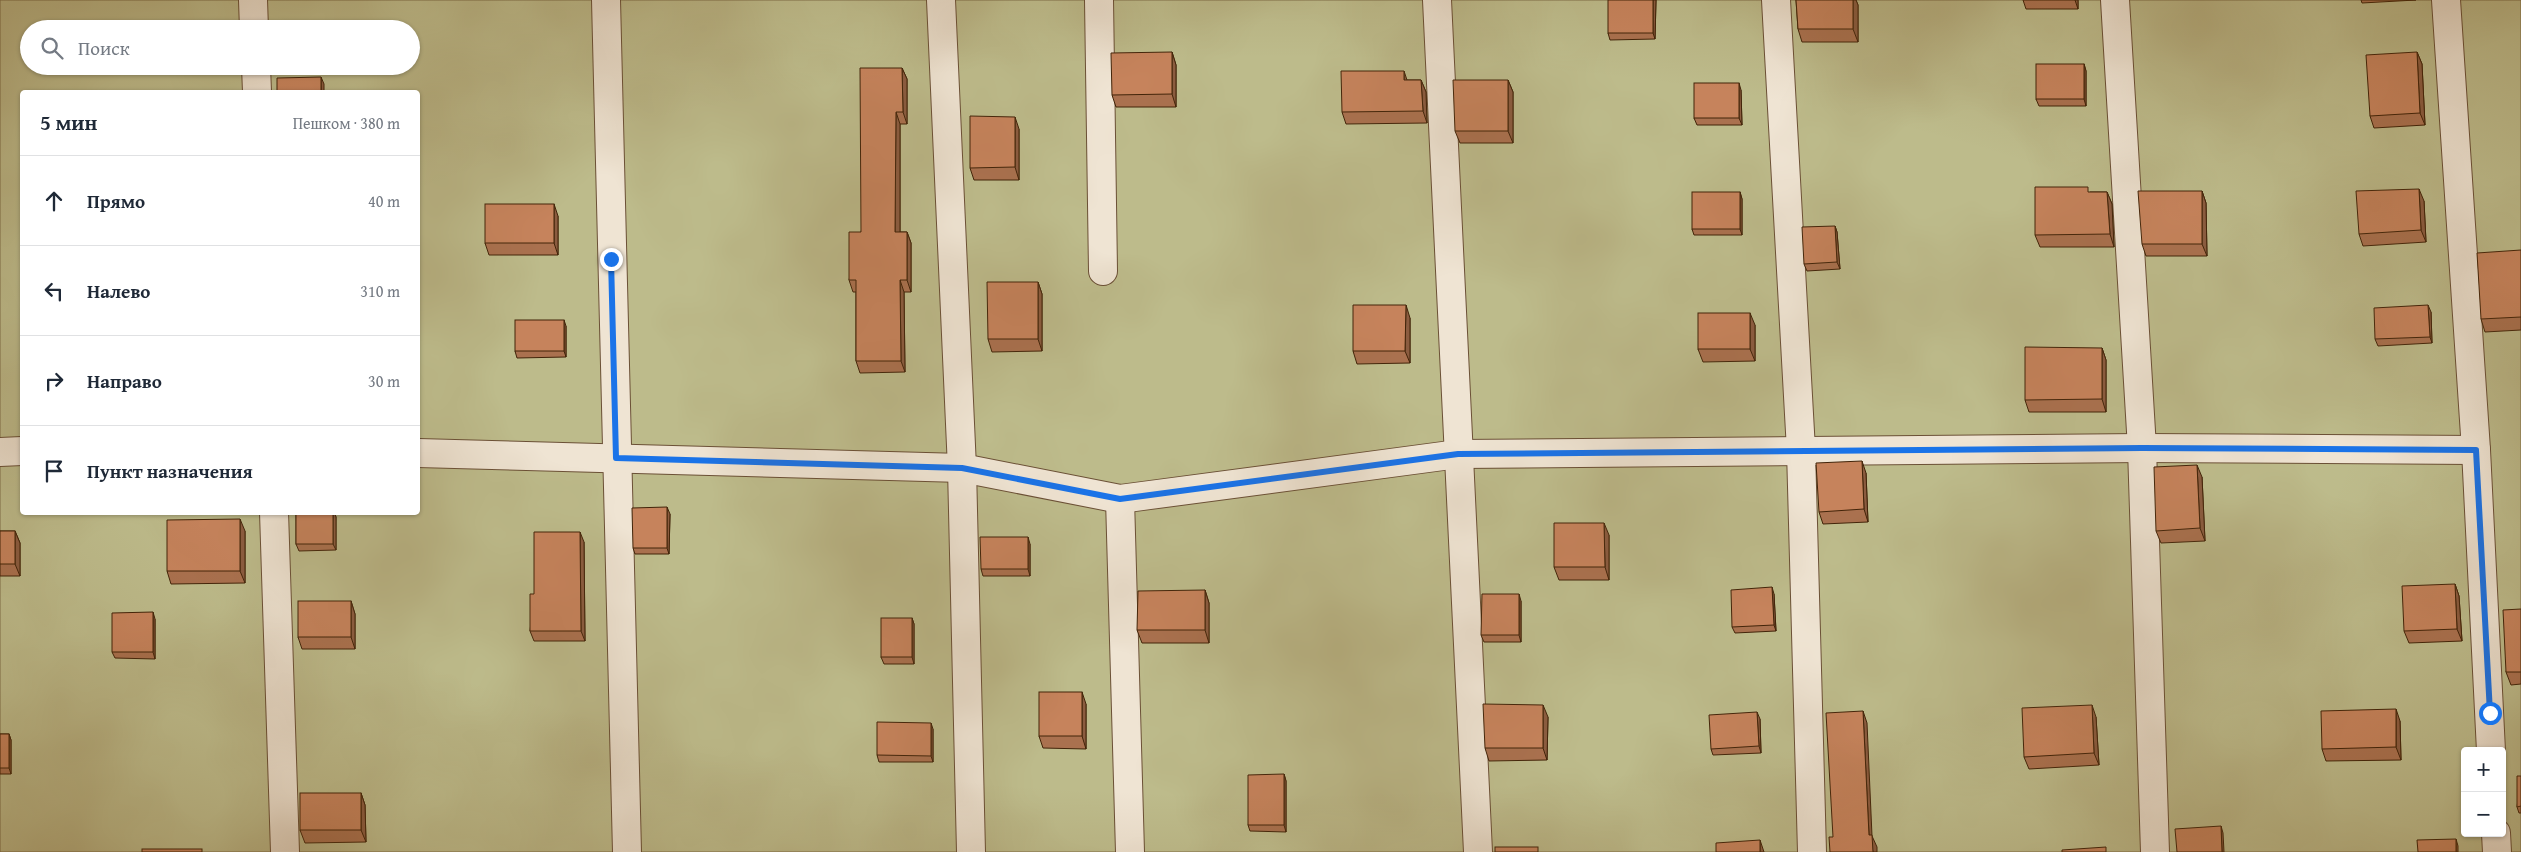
<!DOCTYPE html>
<html lang="ru">
<meta charset="utf-8">
<style>
body{margin:0;font-family:"Gentium Book Plus",serif;background:#f2f2f3;color:#1f2937}
.controls{position:absolute;right:15px;bottom:15px;display:grid;overflow:hidden;border-radius:5px;box-shadow:0 1px 4px #0004}
.controls button{width:45px;height:45px;display:grid;place-items:center;padding:0;border:0;border-bottom:1px solid #e0e1e3;background:#fff;color:#1f2937;font:25px sans-serif}
.stop{position:absolute;width:15px;height:15px;margin:-11px;border:4px solid #1a73e8;border-radius:50%;background:#fff}
.stop.end{background:#1a73e8;border-color:#fff;box-shadow:0 1px 5px #0008}
.list{margin:0;padding:0;list-style:none}
h2{display:flex;justify-content:space-between;align-items:center;height:65px;margin:0;padding:0 20px;font-size:21px}
h2 small{font-size:16px;font-weight:400;color:#747a83}
.list li{display:grid;grid-template-columns:32px 1fr auto;gap:15px;align-items:center;box-sizing:border-box;height:90px;padding:0 20px;border-top:1px solid #e0e1e3}
.list b{display:block;font-size:19px;white-space:nowrap}
.list em{font-size:16px;font-style:normal;color:#747a83}
.icon{flex:none;width:28px;height:28px;fill:none;stroke:currentColor;stroke-width:2;stroke-linecap:round;stroke-linejoin:round}
.map{position:relative;flex:none;width:2521px;height:852px;overflow:hidden}
.search{position:absolute;background:#fff;box-shadow:0 1px 4px #0004;left:20px;top:20px;width:400px;height:55px;display:flex;align-items:center;gap:12px;box-sizing:border-box;padding:0 18px;border-radius:28px;color:#747a83;font-size:19px}
.panel{position:absolute;background:#fff;box-shadow:0 1px 4px #0004;left:20px;top:90px;width:400px;height:425px;border-radius:5px}
.map>svg:first-child{display:block}
.green{fill:#bdbb8b;stroke:#80704a;fill-rule:evenodd}
.lines{fill:none;stroke-linecap:round;stroke-linejoin:round}
.minor-casing{stroke:#6b5036;stroke-width:30}
.minor{stroke:#efe4d3;stroke-width:28}
.wall{fill:#aa714f;stroke:#422409}
.shaded-wall{fill:#8b5c40;stroke:#422409}
.building{fill:#c6835c;stroke:#422409}
.route{stroke:#1a73e8;stroke-width:6}
</style>
<div class="map">
<svg width="2521" height="852" viewBox="0 0 2521 852">
<rect width="100%" height="100%" fill="#e7d5bb"/>
<filter id="stains"><feTurbulence type="fractalNoise" baseFrequency=".004" numOctaves="4"/><feColorMatrix values="0 0 0 0 .2 0 0 0 0 .09 0 0 0 0 .02 0 0 0 .5 -.17"/></filter>
<radialGradient id="worn" r=".72"><stop offset=".6" stop-color="#630" stop-opacity="0"/><stop offset="1" stop-color="#630" stop-opacity=".3"/></radialGradient>
<path class="green" d="M 0,0 L 2521,0 L 2521,852 L 0,852 ZM 29,29 L 411,29 L 411,66 L 29,66 ZM 22,92 L 418,92 L 418,512 L 22,512 ZM 2465,751 L 2502,751 L 2502,833 L 2465,833 Z"/>
<g class="lines">
<g class="minor-casing">
<g id="minor">
<polyline points="253,0 254,29"/>
<polyline points="606,0 627,852"/>
<polyline points="941,0 962,468 971,852"/>
<polyline points="1099,0 1103,271"/>
<polyline points="1437,0 1478,852"/>
<polyline points="1776,0 1801,450 1812,852"/>
<polyline points="2115,0 2142,448 2155,852"/>
<polyline points="2446,0 2476,450 2491,751"/>
<polyline points="256,66 257,92"/>
<polyline points="0,452 22,451"/>
<polyline points="418,453 962,468 1120,499 1458,454 2142,448 2476,450"/>
<polyline points="1120,499 1130,852"/>
<polyline points="274,512 285,852"/>
<polyline points="2496,833 2497,852"/>
</g>
</g>
<use href="#minor" class="minor"/>
</g>
<g class="wall">
<polygon points="1656,0 1655,39 1610,40 1608,33"/>
<polygon points="1796,0 1856,0 1858,5 1858,42 1802,42 1798,29"/>
<polygon points="2023,0 2078,0 2078,9 2026,9"/>
<polygon points="2361,0 2416,0 2362,3"/>
<polygon points="1172,52 1176,65 1176,107 1116,107 1112,95"/>
<polygon points="2417,52 2422,64 2425,125 2374,128 2370,116"/>
<polygon points="2084,64 2086,71 2086,106 2039,106 2036,99"/>
<polygon points="902,68 907,79 907,124 900,124 900,232 907,232 911,243 911,292 904,292 905,372 860,373 856,361 856,292 853,292 849,280"/>
<polygon points="1407,80 1421,80 1426,92 1427,123 1346,124 1342,112"/>
<polygon points="1508,80 1513,92 1513,143 1460,143 1455,131"/>
<polygon points="1741,90 1742,125 1697,125 1694,118"/>
<polygon points="1019,129 1019,180 974,180 970,168"/>
<polygon points="2202,191 2206,203 2207,256 2146,256 2142,244"/>
<polygon points="1740,192 1742,199 1742,235 1694,235 1692,229"/>
<polygon points="2090,192 2107,192 2112,204 2114,247 2040,247 2035,235"/>
<polygon points="2424,201 2426,242 2363,246 2359,234"/>
<polygon points="558,216 558,255 489,255 485,243"/>
<polygon points="1835,226 1837,232 1840,269 1807,271 1804,264"/>
<polygon points="2521,250 2521,330 2485,332 2481,319"/>
<polygon points="1038,282 1042,294 1042,351 992,352 988,339"/>
<polygon points="2431,312 2432,343 2378,346 2375,339"/>
<polygon points="1410,318 1410,363 1357,364 1353,351"/>
<polygon points="1755,325 1755,361 1703,362 1698,349"/>
<polygon points="566,326 566,357 517,358 515,351"/>
<polygon points="2102,348 2106,360 2106,412 2029,412 2025,400"/>
<polygon points="1866,473 1868,522 1823,524 1819,512"/>
<polygon points="2202,477 2205,541 2161,543 2156,531"/>
<polygon points="296,512 334,512 336,517 336,550 299,551 296,544"/>
<polygon points="670,514 669,554 635,554 633,548"/>
<polygon points="0,531 15,531 20,543 20,576 0,576"/>
<polygon points="245,531 245,583 171,584 167,571"/>
<polygon points="1609,535 1609,580 1559,580 1554,567"/>
<polygon points="584,542 585,641 534,641 530,631 534,594"/>
<polygon points="1030,544 1030,576 983,576 981,569"/>
<polygon points="2455,584 2459,596 2462,641 2409,643 2404,631"/>
<polygon points="1205,590 1209,603 1209,643 1142,643 1137,630"/>
<polygon points="1774,594 1776,631 1735,633 1732,627"/>
<polygon points="351,601 355,614 355,649 302,649 298,637"/>
<polygon points="1521,601 1521,642 1484,642 1481,635"/>
<polygon points="2521,609 2521,684 2511,685 2506,672"/>
<polygon points="912,618 914,624 914,664 884,664 881,657"/>
<polygon points="155,619 155,659 115,658 112,652"/>
<polygon points="1086,704 1086,749 1043,748 1039,736"/>
<polygon points="1548,717 1547,760 1489,761 1485,748"/>
<polygon points="2096,717 2099,765 2029,769 2024,757"/>
<polygon points="1760,719 1761,753 1713,755 1711,749"/>
<polygon points="2400,721 2401,760 2326,761 2322,749"/>
<polygon points="933,729 933,762 879,762 877,755"/>
<polygon points="0,734 9,734 11,740 11,774 0,774"/>
<polygon points="1284,774 1286,781 1286,832 1250,831 1248,825"/>
<polygon points="2521,776 2521,813 2519,813 2517,807"/>
<polygon points="361,793 365,805 366,842 305,843 300,830"/>
</g>
<g class="shaded-wall">
<polygon points="1653,0 1656,0 1655,39 1653,33"/>
<polygon points="1853,0 1856,0 1858,5 1858,42 1853,29"/>
<polygon points="2075,0 2078,0 2078,9"/>
<polygon points="1172,52 1176,65 1176,107 1172,94"/>
<polygon points="2417,52 2422,64 2425,125 2420,113"/>
<polygon points="2084,64 2086,71 2086,106 2084,99"/>
<polygon points="902,68 907,79 907,124 903,112"/>
<polygon points="1404,71 1408,83 1404,80"/>
<polygon points="321,77 324,84 324,92 321,92"/>
<polygon points="1421,80 1426,92 1427,123 1423,111"/>
<polygon points="1508,80 1513,92 1513,143 1508,131"/>
<polygon points="1739,83 1741,90 1742,125 1739,118"/>
<polygon points="896,112 900,124 900,243 895,232"/>
<polygon points="1015,117 1019,129 1019,180 1015,167"/>
<polygon points="2419,189 2424,201 2426,242 2421,230"/>
<polygon points="2202,191 2206,203 2207,256 2202,244"/>
<polygon points="1740,192 1742,199 1742,235 1740,229"/>
<polygon points="2107,192 2112,204 2114,247 2110,234"/>
<polygon points="554,204 558,216 558,255 554,243"/>
<polygon points="1835,226 1837,232 1840,269 1837,262"/>
<polygon points="907,232 911,243 911,292 907,280"/>
<polygon points="900,280 904,292 905,372 901,361"/>
<polygon points="1038,282 1042,294 1042,351 1038,339"/>
<polygon points="1406,305 1410,318 1410,363 1405,351"/>
<polygon points="2428,305 2431,312 2432,343 2430,337"/>
<polygon points="1750,313 1755,325 1755,361 1750,349"/>
<polygon points="564,320 566,326 566,357 564,351"/>
<polygon points="2102,348 2106,360 2106,412 2102,399"/>
<polygon points="1862,461 1866,473 1868,522 1864,509"/>
<polygon points="2197,465 2202,477 2205,541 2200,528"/>
<polygon points="667,507 670,514 669,554 667,548"/>
<polygon points="333,512 334,512 336,517 336,550 333,544"/>
<polygon points="240,519 245,531 245,583 240,571"/>
<polygon points="1604,523 1609,535 1609,580 1605,567"/>
<polygon points="15,531 20,543 20,576 15,564"/>
<polygon points="580,532 584,542 585,641 581,631"/>
<polygon points="1028,537 1030,544 1030,576 1028,569"/>
<polygon points="2455,584 2459,596 2462,641 2457,629"/>
<polygon points="1772,587 1774,594 1776,631 1774,625"/>
<polygon points="1205,590 1209,603 1209,643 1205,630"/>
<polygon points="1519,594 1521,601 1521,642 1519,635"/>
<polygon points="351,601 355,614 355,649 351,637"/>
<polygon points="153,612 155,619 155,659 153,652"/>
<polygon points="912,618 914,624 914,664 912,657"/>
<polygon points="1082,692 1086,704 1086,749 1082,736"/>
<polygon points="1543,705 1548,717 1547,760 1543,748"/>
<polygon points="2092,705 2096,717 2099,765 2094,753"/>
<polygon points="2396,709 2400,721 2401,760 2396,747"/>
<polygon points="1863,711 1867,723 1872,836 1877,847 1877,852 1873,852 1869,835"/>
<polygon points="1757,712 1760,719 1761,753 1759,746"/>
<polygon points="931,723 933,729 933,762 931,756"/>
<polygon points="9,734 11,740 11,774 9,768"/>
<polygon points="1284,774 1286,781 1286,832 1284,825"/>
<polygon points="361,793 365,805 366,842 361,830"/>
<polygon points="2221,826 2223,833 2224,852 2222,852"/>
<polygon points="2456,839 2458,846 2458,852 2456,852"/>
<polygon points="1760,840 1764,852 1760,852"/>
</g>
<g class="building">
<rect x="1608" y="0" width="45" height="33"/>
<polygon points="1796,0 1853,0 1853,29 1798,29"/>
<polygon points="1172,52 1172,94 1112,95 1111,53"/>
<polygon points="2417,52 2420,113 2370,116 2366,55"/>
<rect x="2036" y="64" width="48" height="35"/>
<polygon points="860,68 902,68 903,112 896,112 895,232 907,232 907,280 900,280 901,361 856,361 856,280 849,280 849,232 861,232"/>
<polygon points="1341,71 1404,71 1404,80 1421,80 1423,111 1342,112"/>
<polygon points="321,77 321,92 277,92 277,78"/>
<polygon points="1453,80 1508,80 1508,131 1455,131"/>
<rect x="1694" y="83" width="45" height="35"/>
<polygon points="970,116 1015,117 1015,167 970,168"/>
<polygon points="2035,187 2088,187 2088,192 2107,192 2110,234 2035,235"/>
<polygon points="2419,189 2421,230 2359,234 2356,191"/>
<polygon points="2138,191 2202,191 2202,244 2142,244"/>
<rect x="1692" y="192" width="48" height="37"/>
<rect x="485" y="204" width="69" height="39"/>
<polygon points="1835,226 1837,262 1804,264 1802,227"/>
<polygon points="2521,250 2521,317 2481,319 2477,253"/>
<polygon points="987,282 1038,282 1038,339 988,339"/>
<polygon points="1353,305 1406,305 1405,351 1353,351"/>
<polygon points="2428,305 2430,337 2375,339 2374,308"/>
<rect x="1698" y="313" width="52" height="36"/>
<rect x="515" y="320" width="49" height="31"/>
<polygon points="2025,347 2102,348 2102,399 2025,400"/>
<polygon points="1862,461 1864,509 1819,512 1816,463"/>
<polygon points="2197,465 2200,528 2156,531 2154,467"/>
<polygon points="667,507 667,548 633,548 632,508"/>
<rect x="296" y="512" width="37" height="32"/>
<polygon points="240,519 240,571 167,571 167,520"/>
<polygon points="1554,523 1604,523 1605,567 1554,567"/>
<rect x="0" y="531" width="15" height="33"/>
<polygon points="534,532 580,532 581,631 530,631 530,594 534,594"/>
<polygon points="980,537 1028,537 1028,569 981,569"/>
<polygon points="2455,584 2457,629 2404,631 2402,586"/>
<polygon points="1772,587 1774,625 1732,627 1731,590"/>
<polygon points="1205,590 1205,630 1137,630 1138,591"/>
<polygon points="1482,594 1519,594 1519,635 1481,635"/>
<rect x="298" y="601" width="53" height="36"/>
<polygon points="2521,609 2521,672 2506,672 2503,610"/>
<polygon points="153,612 153,652 112,652 112,613"/>
<rect x="881" y="618" width="31" height="39"/>
<rect x="1039" y="692" width="43" height="44"/>
<polygon points="1483,704 1543,705 1543,748 1485,748"/>
<polygon points="2092,705 2094,753 2024,757 2022,708"/>
<polygon points="2396,709 2396,747 2322,749 2321,711"/>
<polygon points="1863,711 1869,835 1872,835 1873,852 1830,852 1829,837 1833,837 1826,713"/>
<polygon points="1757,712 1759,746 1711,749 1709,715"/>
<polygon points="877,722 931,723 931,756 877,755"/>
<rect x="0" y="734" width="9" height="34"/>
<polygon points="1284,774 1284,825 1248,825 1248,775"/>
<polygon points="2517,776 2521,776 2521,806 2517,807"/>
<rect x="300" y="793" width="61" height="37"/>
<polygon points="2221,826 2222,852 2177,852 2175,829"/>
<polygon points="2456,839 2456,852 2418,852 2417,840"/>
<polygon points="1760,840 1760,852 1716,852 1716,843"/>
<rect x="1495" y="847" width="43" height="5"/>
<polygon points="2106,847 2106,852 2062,852 2062,850"/>
<rect x="142" y="849" width="60" height="3"/>
</g>
<g class="lines">
<polyline class="route" points="611,259 616,458 962,468 1120,499 1458,454 2142,448 2476,450 2490,713"/>
</g>
<rect width="100%" height="100%" filter="url(#stains)"/>
<rect width="100%" height="100%" fill="url(#worn)"/>
</svg>
<div class="controls">
<button>+</button>
<button>−</button>
</div>
<div class="stop" style="left:2490px;top:713px"></div>
<div class="stop end" style="left:611px;top:259px"></div>
<div class="search"><svg class="icon" aria-label="search" viewBox="0 0 24 24"><circle cx="10" cy="10" r="6"/><path d="M15 15l6 6"/></svg>Поиск</div>
<section class="panel">
<h2>5 мин<small>Пешком · 380 m</small></h2>
<ul class="list">
<li><svg class="icon" aria-label="ahead" viewBox="0 0 24 24"><path d="M12 20V5M6 11l6-6 6 6"/></svg><div><b>Прямо</b></div><em>40 m</em></li>
<li><svg class="icon" aria-label="left" viewBox="0 0 24 24"><path d="M17 20v-9H6M10 6l-5 5 5 5"/></svg><div><b>Налево</b></div><em>310 m</em></li>
<li><svg class="icon" aria-label="right" viewBox="0 0 24 24"><path d="M7 20v-9h11M14 6l5 5-5 5"/></svg><div><b>Направо</b></div><em>30 m</em></li>
<li><svg class="icon" aria-label="arrive" viewBox="0 0 24 24"><path d="M6 21V4h12l-3 4 3 4H6"/></svg><div><b>Пункт назначения</b></div></li>
</ul>
</section>
</div>
